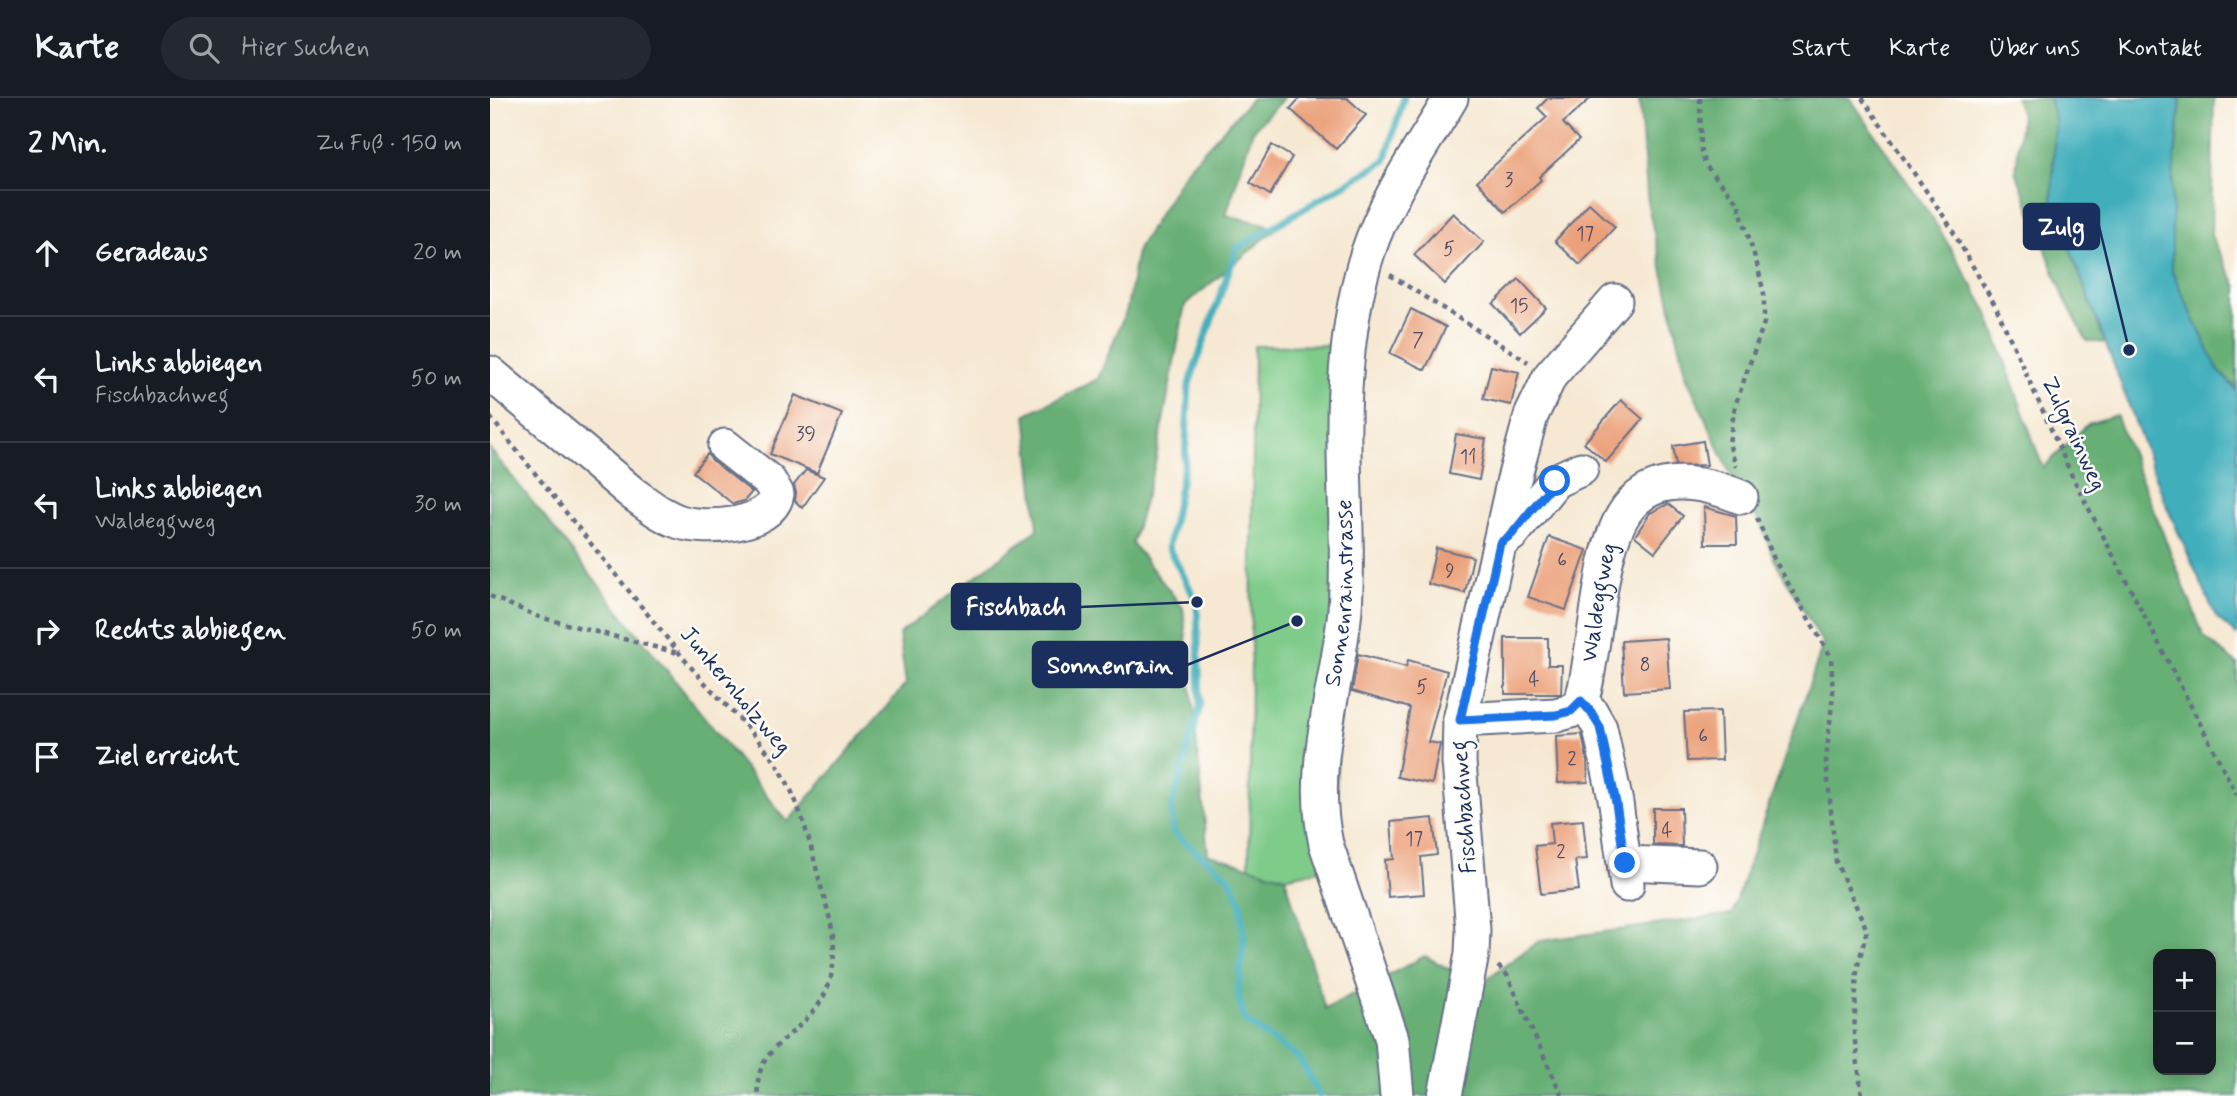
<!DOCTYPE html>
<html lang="de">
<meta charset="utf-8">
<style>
body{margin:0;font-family:Mynerve,sans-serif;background:#242831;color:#f1f3f6}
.controls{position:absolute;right:21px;bottom:21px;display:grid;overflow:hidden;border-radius:14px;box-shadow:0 4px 18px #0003}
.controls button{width:63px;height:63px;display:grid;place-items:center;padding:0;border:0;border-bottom:2px solid #363941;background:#171b24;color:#f1f3f6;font:35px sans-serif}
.stop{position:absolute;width:21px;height:21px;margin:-16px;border:5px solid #1a73e8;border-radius:50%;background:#fff}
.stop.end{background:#1a73e8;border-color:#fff;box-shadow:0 2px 7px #0008}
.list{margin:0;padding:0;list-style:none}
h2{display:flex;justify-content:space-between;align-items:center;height:91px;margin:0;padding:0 28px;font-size:30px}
h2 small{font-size:23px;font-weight:400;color:#9ea1a6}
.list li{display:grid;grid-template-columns:46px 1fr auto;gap:21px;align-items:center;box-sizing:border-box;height:126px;padding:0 28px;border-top:2px solid #363941}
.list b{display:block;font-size:26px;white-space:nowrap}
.list p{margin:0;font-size:23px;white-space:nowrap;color:#9ea1a6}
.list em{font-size:23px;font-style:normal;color:#9ea1a6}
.icon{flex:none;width:38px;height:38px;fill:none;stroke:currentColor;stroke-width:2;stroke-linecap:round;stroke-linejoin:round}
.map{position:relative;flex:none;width:1747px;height:998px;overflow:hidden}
header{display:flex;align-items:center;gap:42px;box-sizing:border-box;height:98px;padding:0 35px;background:#171b24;border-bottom:2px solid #363941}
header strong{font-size:33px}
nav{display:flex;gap:38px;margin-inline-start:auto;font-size:24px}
.search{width:490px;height:63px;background:#242831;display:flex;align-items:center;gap:18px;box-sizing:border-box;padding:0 24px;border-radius:38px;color:#9ea1a6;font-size:26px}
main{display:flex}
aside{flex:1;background:#171b24}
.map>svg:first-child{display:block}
.green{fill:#7fcb8a;stroke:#4d7d74;stroke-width:2}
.forest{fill:#67af76;stroke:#416f6a;stroke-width:2;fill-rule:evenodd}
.water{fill:#3faebb;stroke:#2d6e8c;stroke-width:2}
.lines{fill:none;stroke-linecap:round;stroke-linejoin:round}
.stream{stroke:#3faebb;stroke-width:7}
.building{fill:#eb9f78}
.minor-casing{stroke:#687087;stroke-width:37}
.path{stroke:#687087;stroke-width:4.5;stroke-dasharray:5 5;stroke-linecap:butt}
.minor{stroke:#fff;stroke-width:33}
.route{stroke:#1a73e8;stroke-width:9}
.labels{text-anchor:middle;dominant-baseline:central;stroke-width:5;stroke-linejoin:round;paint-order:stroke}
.number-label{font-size:19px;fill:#4f4b64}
.street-label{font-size:23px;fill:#1b2f5e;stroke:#fdfcf7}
.leader{fill:none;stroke:#1b2f5e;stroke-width:2.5}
.callout-dot{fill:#1b2f5e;stroke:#fdfcf7;stroke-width:2.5}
.callout{fill:#1b2f5e;stroke:#1b2f5e;stroke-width:2.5}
.callout-label{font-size:24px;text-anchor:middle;font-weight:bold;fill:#fff}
</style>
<header>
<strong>Karte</strong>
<div class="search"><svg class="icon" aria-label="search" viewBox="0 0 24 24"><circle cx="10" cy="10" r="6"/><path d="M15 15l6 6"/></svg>Hier suchen</div>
<nav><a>Start</a><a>Karte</a><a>Über uns</a><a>Kontakt</a></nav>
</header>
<main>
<aside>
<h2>2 Min.<small>Zu Fuß · 150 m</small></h2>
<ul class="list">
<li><svg class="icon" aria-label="ahead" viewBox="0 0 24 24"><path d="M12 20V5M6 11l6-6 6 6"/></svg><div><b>Geradeaus</b></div><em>20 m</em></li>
<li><svg class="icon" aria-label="left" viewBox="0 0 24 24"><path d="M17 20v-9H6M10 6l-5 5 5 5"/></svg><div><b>Links abbiegen</b><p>Fischbachweg</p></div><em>50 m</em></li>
<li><svg class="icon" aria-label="left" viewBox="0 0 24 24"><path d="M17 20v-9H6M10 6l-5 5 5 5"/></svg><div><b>Links abbiegen</b><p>Waldeggweg</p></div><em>30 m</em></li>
<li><svg class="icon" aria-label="right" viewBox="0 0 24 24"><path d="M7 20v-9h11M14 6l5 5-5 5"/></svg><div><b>Rechts abbiegen</b></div><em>50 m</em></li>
<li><svg class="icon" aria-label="arrive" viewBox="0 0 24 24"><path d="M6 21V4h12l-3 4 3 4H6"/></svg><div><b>Ziel erreicht</b></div></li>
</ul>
</aside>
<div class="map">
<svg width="1747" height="998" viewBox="0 0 1747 998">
<rect width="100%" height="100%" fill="#fdfcf7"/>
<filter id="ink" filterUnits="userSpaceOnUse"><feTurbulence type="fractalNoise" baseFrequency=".0143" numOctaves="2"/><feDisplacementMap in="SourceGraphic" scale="14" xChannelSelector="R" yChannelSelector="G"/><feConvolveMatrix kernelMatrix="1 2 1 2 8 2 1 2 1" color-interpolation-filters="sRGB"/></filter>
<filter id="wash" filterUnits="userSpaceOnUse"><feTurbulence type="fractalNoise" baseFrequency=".00686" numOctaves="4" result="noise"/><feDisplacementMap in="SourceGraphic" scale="28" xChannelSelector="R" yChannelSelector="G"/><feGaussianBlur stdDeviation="1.57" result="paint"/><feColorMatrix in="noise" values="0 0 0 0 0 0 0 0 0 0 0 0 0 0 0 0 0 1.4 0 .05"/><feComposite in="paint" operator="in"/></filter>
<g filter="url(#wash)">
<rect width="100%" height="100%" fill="#f6e8d2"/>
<polygon class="green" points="860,247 844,769 795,779 759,769 764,248"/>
<g class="forest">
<path d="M 762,0 L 794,0 L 763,32 L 736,117 L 788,129 L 695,207 L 665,366 L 642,445 L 693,510 L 718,756 L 795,779 L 835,911 L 935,858 L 988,887 L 1049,843 L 1242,816 L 1333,546 L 1284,461 L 1270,424 L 1251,399 L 1197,280 L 1158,108 L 1149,0 L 1360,0 L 1448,129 L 1497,213 L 1553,370 L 1598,326 L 1626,317 L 1714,539 L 1747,566 L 1747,998 L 0,998 L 0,351 L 298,724 L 416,586 L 409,536 L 548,431 L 536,316 L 608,281 L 637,211 L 647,152 L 696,72 ZM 1668,856 L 1721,856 L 1721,972 L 1668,972 Z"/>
<polygon points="1525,0 1559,0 1565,22 1562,102 1615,245 1597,243 1574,199 1526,74 1531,17"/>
<polygon points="1691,0 1724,0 1721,138 1747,189 1747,290 1728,273 1682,174 1682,89"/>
</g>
<polygon class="water" points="1559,0 1691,0 1682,89 1682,174 1728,272 1747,293 1747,537 1726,519 1677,409 1562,102 1565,22"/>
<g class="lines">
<polyline class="stream" points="830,998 809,960 754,922 748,896 754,842 751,804 739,779 683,735 682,709 710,608 707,504 678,449 695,363 699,286 747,150 895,63 914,0"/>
</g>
<g id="blocks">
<g class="building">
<polygon points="810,0 857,0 876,17 846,51 800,11"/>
<polygon points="1058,0 1101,0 1073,25 1089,42 1049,79 1051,82 1015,114 987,83 1057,19 1048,10"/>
<polygon points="782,47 802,59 780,97 760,85"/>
<polygon points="1099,105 1125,129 1090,167 1065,143"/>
<polygon points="963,115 994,144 955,186 924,157"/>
<polygon points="1029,181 1056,210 1030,235 1003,206"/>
<polygon points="921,211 956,229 935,272 900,255"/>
<polygon points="1001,268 1029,274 1021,307 993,301"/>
<polygon points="305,297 352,316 327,375 280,356"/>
<polygon points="1131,302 1153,321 1116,364 1094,345"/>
<polygon points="966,336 996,341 989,382 959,376"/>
<polygon points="1213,343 1217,367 1186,368 1183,348"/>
<polygon points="217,356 223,363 262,394 254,403 243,406 203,374"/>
<polygon points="316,372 334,379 312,410 305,403 306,395 304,387"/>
<polygon points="1178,406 1193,418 1165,454 1145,438 1160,415"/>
<polygon points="1214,409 1246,418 1247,446 1215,446"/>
<polygon points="1059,439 1097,452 1076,512 1038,499"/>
<polygon points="946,450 983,459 975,495 938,486"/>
<polygon points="1015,540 1058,540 1058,567 1072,567 1071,596 1015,596"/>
<polygon points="1176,540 1180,591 1134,594 1131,543"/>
<polygon points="868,556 916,569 918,562 957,573 938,644 950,646 942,686 907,679 920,610 862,593"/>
<polygon points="1230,613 1232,662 1197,663 1194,614"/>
<polygon points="1092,636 1097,661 1098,684 1068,685 1066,638"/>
<polygon points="1163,710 1191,710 1192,748 1163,747"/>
<polygon points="943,720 947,757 931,759 934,796 898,799 895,762 904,761 901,724"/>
<polygon points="1093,722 1097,761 1085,762 1089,792 1051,796 1045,748 1062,746 1060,725"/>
</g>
</g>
</g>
<g filter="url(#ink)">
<use href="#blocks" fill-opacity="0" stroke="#687087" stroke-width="2"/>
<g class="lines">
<g class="minor-casing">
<g id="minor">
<path d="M 0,275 L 142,395 C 157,406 172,418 190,424 C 215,432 281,429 287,396 L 279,383 L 235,348"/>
<polyline points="1010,445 1022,436 1065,383 1091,371"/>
<polyline points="1091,603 1101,614 1110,630 1126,705 1137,787"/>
<path id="s1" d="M 970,622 L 1066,617 L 1081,613 L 1091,603 C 1097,588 1098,571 1101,556 C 1117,459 1115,345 1251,399"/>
<polyline points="1135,765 1210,768"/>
<path id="s2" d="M 907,998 L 902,941 L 836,746 C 818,666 848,590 855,511 C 859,456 854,402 854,347 C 853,285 859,212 878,154 C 896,99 932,49 961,0"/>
<polyline points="955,998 982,856 983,832 969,664 970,622 973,609 1023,385 1041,318 1060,278 1125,203"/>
</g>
</g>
<g class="path">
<polyline points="1210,0 1211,54 1216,68 1248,105 1267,166 1274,196 1274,225 1245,308 1239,345 1246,369"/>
<polyline points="1372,0 1457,123 1506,209 1582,378 1747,697"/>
<polyline points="900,177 1038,264"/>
<path d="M 0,319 C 65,400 129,482 195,562 C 225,599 263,630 289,670 C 311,705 321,749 331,789 C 337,809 343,829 344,851 C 344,870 340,890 329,906 C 306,940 263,950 268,998"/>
<polyline points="1267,420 1284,461 1341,559 1343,596 1336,662 1346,764 1377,832 1367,871 1364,936 1372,998"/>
<polyline points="0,498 49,519 188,555"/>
<polyline points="1008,868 1017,877 1072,998"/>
</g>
<use href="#minor" class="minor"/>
</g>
</g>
<g class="lines" filter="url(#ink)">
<polyline class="route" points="1065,383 1022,436 1010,445 970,622 1066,617 1081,613 1091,603 1101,614 1110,629 1126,705 1135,765"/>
</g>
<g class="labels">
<g class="number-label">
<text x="1019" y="82">3</text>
<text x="1095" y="136">17</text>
<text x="959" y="151">5</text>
<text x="1029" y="208">15</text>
<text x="928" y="242">7</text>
<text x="316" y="336">39</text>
<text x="978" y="359">11</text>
<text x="1072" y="462">6</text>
<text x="960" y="473">9</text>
<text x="1155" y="567">8</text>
<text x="1044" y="582">4</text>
<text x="932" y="589">5</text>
<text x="1213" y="638">6</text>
<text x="1082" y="661">2</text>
<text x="1177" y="733">4</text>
<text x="924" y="741">17</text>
<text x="1071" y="754">2</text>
</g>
<g class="street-label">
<text transform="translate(1583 336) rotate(65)">Zulgrainweg</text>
<text stroke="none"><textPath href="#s2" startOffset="516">Sonnenrainstrasse</textPath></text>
<text stroke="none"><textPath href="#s1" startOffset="226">Waldeggweg</textPath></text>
<text transform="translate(245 593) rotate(50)">Junkernholzweg</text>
<text transform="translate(975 709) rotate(-94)">Fischbachweg</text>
</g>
</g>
<path class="leader" d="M1639 252L1609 128M707 504L590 509M807 523L697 567"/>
<g class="callout-dot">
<circle cx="1639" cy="252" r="7"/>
<circle cx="707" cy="504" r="7"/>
<circle cx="807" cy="523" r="7"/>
</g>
<g class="callout">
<rect x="1534" y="106" width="75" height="45" rx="7"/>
<rect x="462" y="486" width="128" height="45" rx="7"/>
<rect x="543" y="544" width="154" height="45" rx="7"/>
</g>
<g class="callout-label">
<text x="1571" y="137">Zulg</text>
<text x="526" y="517">Fischbach</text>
<text x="620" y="575">Sonnenrain</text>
</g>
</svg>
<div class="controls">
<button>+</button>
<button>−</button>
</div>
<div class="stop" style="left:1065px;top:383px"></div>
<div class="stop end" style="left:1135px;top:765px"></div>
</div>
</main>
